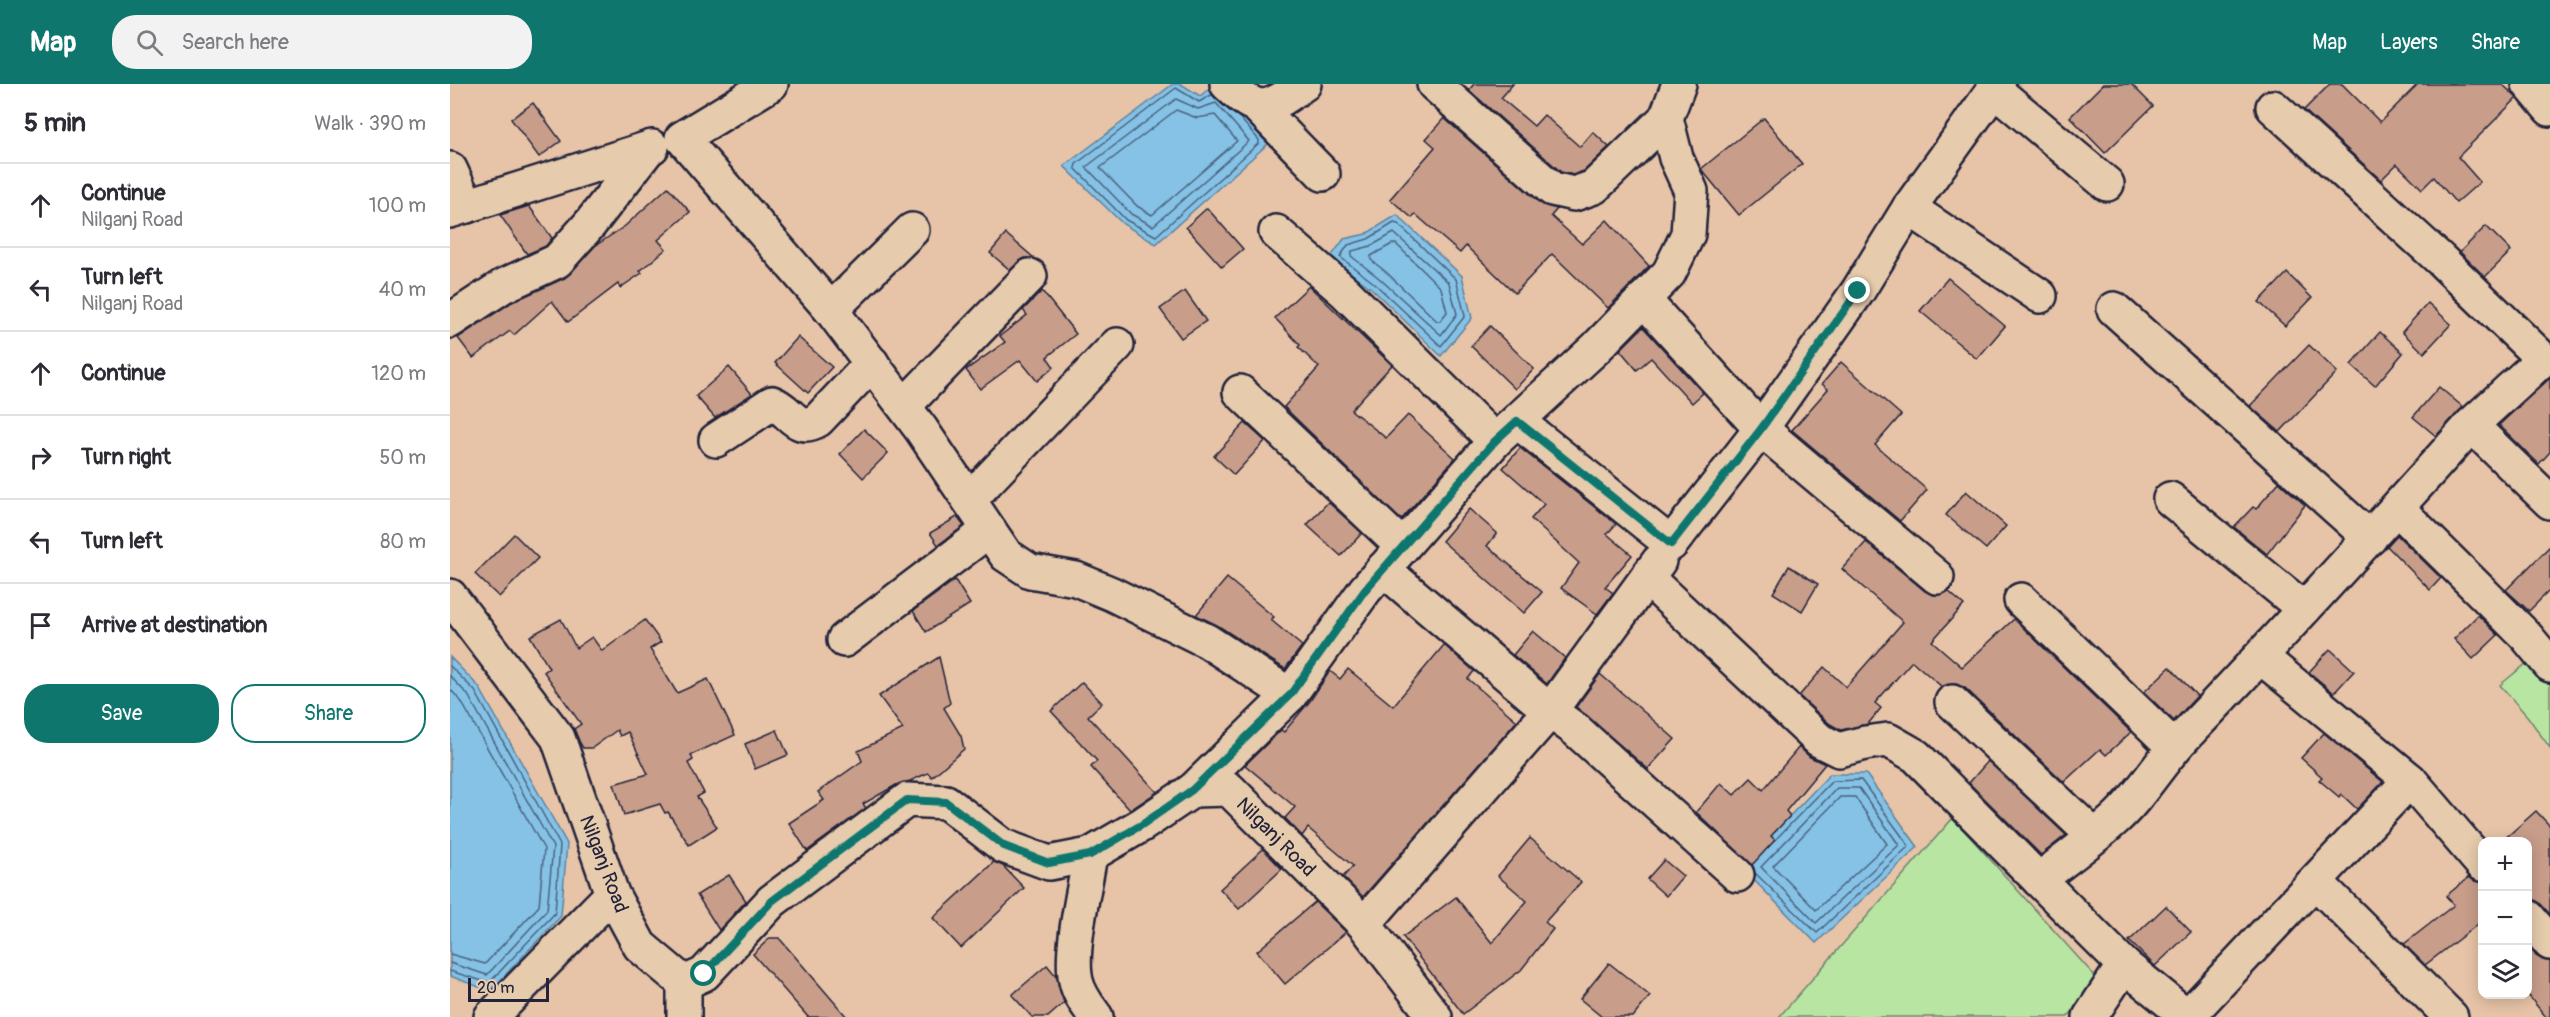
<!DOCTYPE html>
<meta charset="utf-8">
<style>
body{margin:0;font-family:Pangolin,sans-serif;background:#f2f2f3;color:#2b2b33}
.controls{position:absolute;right:18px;bottom:18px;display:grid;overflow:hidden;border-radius:12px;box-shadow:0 3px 15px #0003}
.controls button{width:54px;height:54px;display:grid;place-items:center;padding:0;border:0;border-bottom:2px solid #e1e1e2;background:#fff;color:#2b2b33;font:30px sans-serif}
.scale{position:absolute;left:18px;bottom:15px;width:81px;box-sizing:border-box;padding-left:6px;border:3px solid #22223b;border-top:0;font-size:16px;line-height:21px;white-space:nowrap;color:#22223b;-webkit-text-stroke:4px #e6cbad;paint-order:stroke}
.stop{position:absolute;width:18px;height:18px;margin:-14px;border:4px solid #0f766e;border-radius:50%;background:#fff}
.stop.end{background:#0f766e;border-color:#fff;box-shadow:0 2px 6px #0008}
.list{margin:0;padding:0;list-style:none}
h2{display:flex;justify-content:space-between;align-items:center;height:78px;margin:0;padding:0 24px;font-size:26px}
h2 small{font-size:20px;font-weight:400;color:#7c7c81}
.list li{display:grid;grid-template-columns:39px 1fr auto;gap:18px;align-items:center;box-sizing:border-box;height:84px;padding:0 24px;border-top:2px solid #e1e1e2}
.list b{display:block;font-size:22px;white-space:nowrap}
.list p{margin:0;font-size:20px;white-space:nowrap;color:#7c7c81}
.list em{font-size:20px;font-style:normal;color:#7c7c81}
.actions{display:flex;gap:12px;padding:18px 24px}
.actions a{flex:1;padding:14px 0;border:2px solid #0f766e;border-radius:24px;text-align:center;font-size:21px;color:#0f766e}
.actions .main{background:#0f766e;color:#fff}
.icon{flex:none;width:33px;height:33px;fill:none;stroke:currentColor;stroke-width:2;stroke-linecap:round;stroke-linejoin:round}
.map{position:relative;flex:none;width:2100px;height:933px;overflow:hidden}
header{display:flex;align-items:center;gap:36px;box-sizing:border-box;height:84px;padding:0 30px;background:#0f766e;color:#fff}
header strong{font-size:28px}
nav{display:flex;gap:33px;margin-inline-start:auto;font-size:21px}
.search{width:420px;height:54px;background:#f2f2f3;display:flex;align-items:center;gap:15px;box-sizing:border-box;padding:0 21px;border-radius:24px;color:#7c7c81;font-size:22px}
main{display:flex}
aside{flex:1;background:#fff}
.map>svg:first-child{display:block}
.green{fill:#b9e5a2;stroke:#6e846e;stroke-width:1.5}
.water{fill:#85c2e5;stroke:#5d82a1;stroke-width:1.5}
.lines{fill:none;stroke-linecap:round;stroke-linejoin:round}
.shore{stroke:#4a627f;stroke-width:1.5}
.building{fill:#c89d8a;stroke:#22223b;stroke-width:1.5}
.minor-casing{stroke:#22223b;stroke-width:38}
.minor{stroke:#e6cbad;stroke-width:33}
.route{stroke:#0f766e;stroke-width:8}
.labels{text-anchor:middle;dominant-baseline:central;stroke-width:4.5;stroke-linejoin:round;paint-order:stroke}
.street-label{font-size:20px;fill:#22223b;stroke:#e6cbad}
</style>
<header>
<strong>Map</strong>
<div class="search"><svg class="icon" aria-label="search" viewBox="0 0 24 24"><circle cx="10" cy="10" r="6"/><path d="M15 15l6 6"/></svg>Search here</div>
<nav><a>Map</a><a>Layers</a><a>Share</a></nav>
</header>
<main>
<aside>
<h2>5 min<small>Walk · 390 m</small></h2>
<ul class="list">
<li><svg class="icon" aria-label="ahead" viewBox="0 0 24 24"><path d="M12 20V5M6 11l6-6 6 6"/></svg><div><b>Continue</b><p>Nilganj Road</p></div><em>100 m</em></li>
<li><svg class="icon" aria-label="left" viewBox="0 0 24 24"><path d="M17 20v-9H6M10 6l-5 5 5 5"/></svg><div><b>Turn left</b><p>Nilganj Road</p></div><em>40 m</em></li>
<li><svg class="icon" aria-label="ahead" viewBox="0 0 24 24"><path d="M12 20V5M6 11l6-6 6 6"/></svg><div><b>Continue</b></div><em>120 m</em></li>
<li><svg class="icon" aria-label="right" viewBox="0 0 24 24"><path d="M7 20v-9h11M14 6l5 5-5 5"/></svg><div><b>Turn right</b></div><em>50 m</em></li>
<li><svg class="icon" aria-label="left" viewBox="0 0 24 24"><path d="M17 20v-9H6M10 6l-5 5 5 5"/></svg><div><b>Turn left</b></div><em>80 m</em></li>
<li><svg class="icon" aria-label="arrive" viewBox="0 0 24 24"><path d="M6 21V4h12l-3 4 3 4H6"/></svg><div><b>Arrive at destination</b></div></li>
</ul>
<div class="actions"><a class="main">Save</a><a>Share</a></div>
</aside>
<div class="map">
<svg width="2100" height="933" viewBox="0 0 2100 933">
<rect width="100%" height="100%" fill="#e7c4a7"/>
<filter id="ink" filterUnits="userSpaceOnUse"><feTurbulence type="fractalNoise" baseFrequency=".0167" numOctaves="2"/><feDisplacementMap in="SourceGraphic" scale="12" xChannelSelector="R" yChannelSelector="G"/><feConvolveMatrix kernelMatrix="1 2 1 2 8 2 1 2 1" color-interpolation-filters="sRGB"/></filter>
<g filter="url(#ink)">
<g class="green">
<polygon points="2100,560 2100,664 2078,633 2050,601"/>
<polygon points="1503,734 1651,899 1617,933 1329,933"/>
</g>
<g class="water">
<polygon points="723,0 731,0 750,12 765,0 820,58 706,160 673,140 614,82"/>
<polygon points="947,131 1012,192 1022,234 991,272 921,204 880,174 894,155 916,150"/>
<polygon points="0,573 29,603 117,760 111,832 40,907 0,892"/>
<polygon points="1380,690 1416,690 1468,763 1366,859 1291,783"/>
</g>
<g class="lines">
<g class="shore">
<polyline points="763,10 749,18 726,4 626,80 625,84 676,136 706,152 809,59 809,56 788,32"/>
<polygon points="726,15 748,25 766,19 799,57 703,142 681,130 636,83"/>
<polygon points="726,26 747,34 765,31 787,57 702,131 687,122 650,84"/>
<polygon points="944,139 948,140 1006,195 1015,232 991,262 924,199 890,173 898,161 918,155"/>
<polygon points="944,149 999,199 1007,230 991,251 929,194 901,172 902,167 921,162"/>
<polygon points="942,160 946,160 991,204 997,228 990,237 987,237 936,188 921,176 921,172"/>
<polyline points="0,582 25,607 110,761 105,829 39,899 0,887"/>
<polyline points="0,592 18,611 103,763 97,826 37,891 0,879"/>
<polyline points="0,605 11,617 94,765 89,822 35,880 0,870"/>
<polygon points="1387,704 1409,704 1449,761 1366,839 1311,783"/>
<polygon points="1390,713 1405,713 1437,760 1366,826 1323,782"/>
<polyline points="1304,788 1367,849 1459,762 1411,696 1382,697 1326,755"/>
</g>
</g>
<g class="building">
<polygon points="1024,0 1063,0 1051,14 1084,42 1094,31 1130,63 1143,48 1159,63 1134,87 1123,91 1111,88 1019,6"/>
<polygon points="1653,0 1681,0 1703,22 1655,69 1620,33"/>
<polygon points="1880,0 1892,0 1930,38 1968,0 2052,0 2067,14 2008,73 2030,98 2006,119 1984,93 1972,105 1947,80 1931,96 1854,26"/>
<polygon points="83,19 111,57 89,73 61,35"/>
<polygon points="994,34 1090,119 1107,125 1101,132 1132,160 1157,136 1199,182 1158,224 1102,170 1065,209 1016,162 1010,169 965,130 962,134 940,115 985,63 976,55"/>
<polygon points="1314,34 1352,80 1289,131 1251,85"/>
<polygon points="218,103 240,128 208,156 216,165 190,187 192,189 170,204 168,200 118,238 102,217 64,251 60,247 23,274 8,254 62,218 115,194 145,162 175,142"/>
<polygon points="79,122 102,154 96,162 77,170 50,131"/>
<polygon points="757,124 793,165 772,183 736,143"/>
<polygon points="2036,142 2061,167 2035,193 2010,168"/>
<polygon points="556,150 584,174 574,174 560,186 540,169"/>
<polygon points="1837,189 1862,214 1835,242 1809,218"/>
<polygon points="1498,194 1555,242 1527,275 1470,227"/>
<polygon points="859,202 942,281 901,326 936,354 958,331 1005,374 951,436 834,323 869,283 848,263 850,261 825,234"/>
<polygon points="592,207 626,250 597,273 604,283 587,297 570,276 530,305 516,286 555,258 550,252 577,231 573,226"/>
<polygon points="735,207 756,237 731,254 710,225"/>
<polygon points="1978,219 2001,240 1974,269 1952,248"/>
<polygon points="1040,242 1084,285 1065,305 1021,262"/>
<polygon points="1193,243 1253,309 1242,319 1201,274 1187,286 1170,266"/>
<polygon points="1930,248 1953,269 1925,302 1901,281"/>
<polygon points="348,253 382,283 358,309 325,279"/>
<polygon points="1859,261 1887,288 1830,348 1800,322"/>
<polygon points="1391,278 1451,331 1425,361 1477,406 1450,437 1342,346 1378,305 1372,300"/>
<polygon points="279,283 302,310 265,334 246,312"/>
<polygon points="2100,294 2100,368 2089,380 2049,341"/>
<polygon points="1989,303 2013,323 1986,352 1963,333"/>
<polygon points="795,339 815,357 784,391 764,372"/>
<polygon points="414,345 438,369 413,394 390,370"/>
<polygon points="1070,364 1166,440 1157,450 1182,471 1155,503 1163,509 1147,530 1111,504 1129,479 1081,435 1094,420 1053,384"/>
<polygon points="1829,398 1855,421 1817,470 1784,443 1803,423 1806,425"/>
<polygon points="1516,407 1556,442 1536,465 1496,431"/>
<polygon points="878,418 912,449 891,472 857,441"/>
<polygon points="1019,425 1047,449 1037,462 1092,508 1074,529 992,457"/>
<polygon points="507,433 514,442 488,461 480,449"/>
<polygon points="64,450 88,474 49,513 25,490"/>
<polygon points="1947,451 1991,494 1980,506 1937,462"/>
<polygon points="1416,458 1475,507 1484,511 1498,507 1514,521 1482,557 1512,583 1564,535 1681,648 1656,671 1650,665 1614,698 1515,604 1506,600 1492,603 1462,577 1425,619 1431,624 1418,640 1391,646 1380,640 1349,612 1374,583 1396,603 1453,538 1392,485"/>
<polygon points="2100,462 2100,506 2079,527 2056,506"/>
<polygon points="1339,482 1368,500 1352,527 1323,509"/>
<polygon points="777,494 824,533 821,536 852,562 835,585 767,541 746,531"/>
<polygon points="505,496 520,520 476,548 463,527"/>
<polygon points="2028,531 2048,551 2023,575 2004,555"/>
<polygon points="111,535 126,564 142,553 152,567 195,536 211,558 200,565 227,609 258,595 285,651 241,671 243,676 238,679 254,709 247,713 267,743 239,761 218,728 215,729 210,720 174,731 164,700 198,690 178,648 170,652 167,646 142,664 133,664 130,659 124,645 131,640 94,588 99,584 80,552"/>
<polygon points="1083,547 1115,574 1097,600 1063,571"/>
<polygon points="994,561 1024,587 1018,595 1067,637 913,813 893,793 903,782 858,744 852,752 835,734 845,723 795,681 831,646 834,648 860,617 880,587 890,595 898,585 943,622"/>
<polygon points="1880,565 1904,587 1884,609 1859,588"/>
<polygon points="489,573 500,619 494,624 511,652 514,665 482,693 478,689 460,697 446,701 413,720 416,724 357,767 339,739 374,716 368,708 412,677 408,667 453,645 429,612"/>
<polygon points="1720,583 1747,612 1724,637 1694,608"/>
<polygon points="1150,590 1225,655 1198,685 1126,623"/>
<polygon points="632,598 652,619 638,632 707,708 680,726 641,683 647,677 601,627"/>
<polygon points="327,646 338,671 305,685 295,660"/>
<polygon points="1874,649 1933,698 1907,725 1891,710 1889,713 1869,696 1872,693 1851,674"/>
<polygon points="1349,663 1360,673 1375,680 1336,727 1340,732 1321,752 1325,756 1302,781 1246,728 1271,699 1284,711 1301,694 1313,706"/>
<polygon points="1538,677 1616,751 1591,771 1519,699"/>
<polygon points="2086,727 2100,742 2100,830 2085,816 2078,815 2078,758 2051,758"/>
<polygon points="1080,754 1131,798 1095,838 1103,845 1071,886 1013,930 953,853 1006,813 1042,859 1077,817 1048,792"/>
<polygon points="813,765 832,785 789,825 770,805"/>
<polygon points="1214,776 1233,792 1216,812 1197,795"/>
<polygon points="544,778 553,782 574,804 511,864 483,834"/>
<polygon points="279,791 296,817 269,846 247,811"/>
<polygon points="2019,793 2025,797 2032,798 2032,837 1975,881 1954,860 2004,821 1996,812"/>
<polygon points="865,818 896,848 835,900 807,867"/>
<polygon points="1716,822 1741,848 1705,882 1679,857"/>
<polygon points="320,854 329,854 397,933 358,933 303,870"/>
<polygon points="2078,861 2086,872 2093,876 2100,877 2100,933 2096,933 2078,911"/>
<polygon points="1159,879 1200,912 1183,933 1152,933 1130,915"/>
<polygon points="597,881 607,893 614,919 598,933 582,933 562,911"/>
</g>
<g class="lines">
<g class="minor-casing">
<g id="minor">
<polyline points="321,0 232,54 381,226 471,345 556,471 580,487 626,495 662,510 757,557 840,611"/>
<path d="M 777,0 C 811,33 818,25 854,0"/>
<polyline points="984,0 1102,105 1124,110 1144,103 1216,34"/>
<polyline points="2079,0 2100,25"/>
<polyline points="1544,5 1657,100"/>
<polyline points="808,23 873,90"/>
<polyline points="1823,23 1991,176 2093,275 2021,341"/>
<polyline points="0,85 17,122"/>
<polyline points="1459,124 1590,212"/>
<polyline points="0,127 202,63"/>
<polyline points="826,148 895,208 1045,357"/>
<polyline points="1193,215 1311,345 1487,493"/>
<polyline points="1664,225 1920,454"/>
<polyline points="381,226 462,146"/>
<polyline points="0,237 53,202 107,177 140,140 199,64"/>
<polyline points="790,308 952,462"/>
<polyline points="454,322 580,192"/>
<polyline points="1067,337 1221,460 1311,345 1408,207 1459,124 1548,0"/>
<path d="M 266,356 L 322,319 C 342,327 346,349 368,336 L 422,279"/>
<polyline points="1720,415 1853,524"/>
<polyline points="519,416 667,261"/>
<polyline points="1947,424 2076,552 2100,581"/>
<polyline points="933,485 1100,627 1209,477"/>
<polyline points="1197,494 1369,656 1389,666 1415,659 1438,656 1466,672 1589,796"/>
<polyline points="0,512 108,654 162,810 190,862 234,899 254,890 322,817 457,716 496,718 553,762 599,779 640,771 693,740 743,706 779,705 914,840 985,933"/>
<polyline points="1571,516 1724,663"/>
<polyline points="394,556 539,446"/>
<polyline points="1811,573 1960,696"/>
<polyline points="1502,618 1644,752"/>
<polyline points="743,706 840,611 915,506 1045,357 1145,265 1219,189 1238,150 1241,107 1226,74 1216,34 1229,0"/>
<path d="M 640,771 C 635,803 619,867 626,897 C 629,911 638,922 646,933"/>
<polyline points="1866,798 2001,933"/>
<polyline points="2078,833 2100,859"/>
<polyline points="914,840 1100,627 1126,646 1287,791"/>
<polyline points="1674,881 1738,933"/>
<polyline points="41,933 162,810"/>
<polyline points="234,933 234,899"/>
<path d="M 1640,933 L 1674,881 L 1589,796 C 1614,776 1640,758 1664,736 C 1691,712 1709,679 1734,653 C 1832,551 1927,446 2021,341 L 2100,418"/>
<polyline points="1737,933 1960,696 2032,780"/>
</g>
</g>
<use href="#minor" class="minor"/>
</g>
</g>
<g class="lines" filter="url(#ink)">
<polyline class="route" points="254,890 322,817 457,716 496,718 554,762 599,779 640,771 693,740 742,706 840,611 915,506 1045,357 1067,337 1221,460 1311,345 1408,207"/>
</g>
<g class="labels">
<g class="street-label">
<text transform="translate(826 753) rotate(45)">Nilganj Road</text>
<text transform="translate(154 780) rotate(69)">Nilganj Road</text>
</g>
</g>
</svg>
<div class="controls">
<button>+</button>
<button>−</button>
<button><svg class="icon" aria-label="layers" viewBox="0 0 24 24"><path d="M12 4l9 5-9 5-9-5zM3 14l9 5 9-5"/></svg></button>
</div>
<div class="scale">20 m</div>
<div class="stop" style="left:254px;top:890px"></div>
<div class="stop end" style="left:1408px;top:207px"></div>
</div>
</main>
